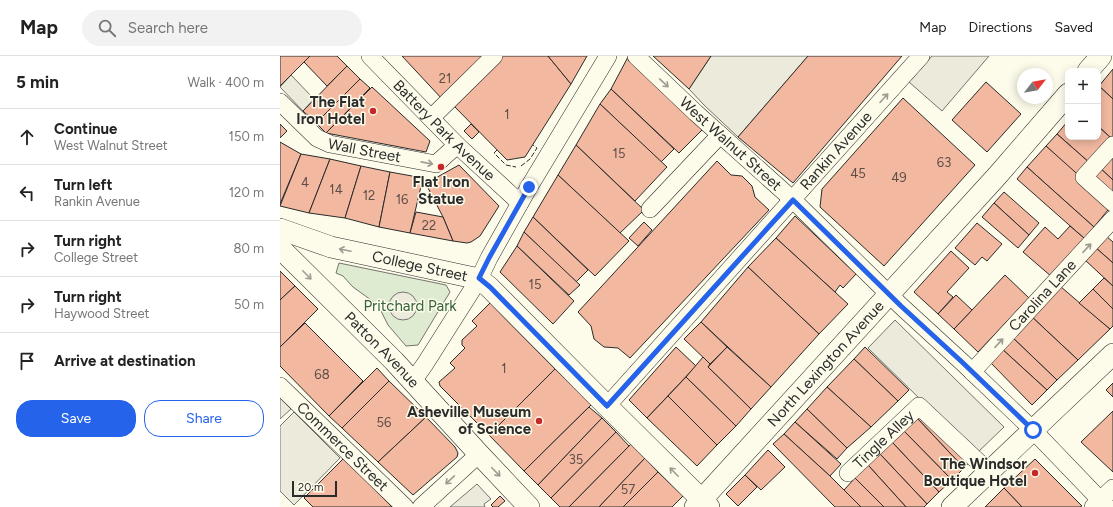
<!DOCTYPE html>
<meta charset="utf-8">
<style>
body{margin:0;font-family:Figtree,sans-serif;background:#f2f2f2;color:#222}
.controls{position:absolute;right:12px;top:12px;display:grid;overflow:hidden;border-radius:8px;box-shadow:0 2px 10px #0003}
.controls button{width:36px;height:36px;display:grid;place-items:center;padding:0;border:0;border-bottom:1px solid #e0e0e0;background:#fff;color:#222;font:20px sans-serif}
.compass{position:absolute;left:737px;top:12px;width:36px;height:36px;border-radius:50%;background:#fff;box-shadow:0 2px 10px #0003;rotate:59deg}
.scale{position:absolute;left:12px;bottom:10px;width:45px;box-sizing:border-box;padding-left:4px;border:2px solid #2b2b2b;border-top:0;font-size:11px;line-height:14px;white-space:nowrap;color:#2b2b2b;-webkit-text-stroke:3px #fdfbea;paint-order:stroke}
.stop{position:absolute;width:12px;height:12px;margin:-9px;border:3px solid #2563eb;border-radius:50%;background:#fff}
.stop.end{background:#2563eb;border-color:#fff;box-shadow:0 1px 4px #0008}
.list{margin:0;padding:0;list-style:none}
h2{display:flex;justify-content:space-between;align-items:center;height:52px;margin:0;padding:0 16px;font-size:17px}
h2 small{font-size:13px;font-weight:400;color:#767676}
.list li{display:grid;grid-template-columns:26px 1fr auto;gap:12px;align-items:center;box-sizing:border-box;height:56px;padding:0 16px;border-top:1px solid #e0e0e0}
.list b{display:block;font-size:15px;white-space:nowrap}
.list p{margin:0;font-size:13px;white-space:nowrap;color:#767676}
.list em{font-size:13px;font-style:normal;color:#767676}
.actions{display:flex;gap:8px;padding:12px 16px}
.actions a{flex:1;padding:9px 0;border:1px solid #2563eb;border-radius:16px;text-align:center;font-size:14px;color:#2563eb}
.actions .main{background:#2563eb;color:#fff}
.icon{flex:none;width:22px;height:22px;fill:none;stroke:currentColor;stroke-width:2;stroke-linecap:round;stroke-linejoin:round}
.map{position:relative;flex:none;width:833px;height:451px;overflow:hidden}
header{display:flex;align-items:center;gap:24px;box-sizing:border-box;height:56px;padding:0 20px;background:#fff;border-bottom:1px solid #e0e0e0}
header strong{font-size:19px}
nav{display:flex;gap:22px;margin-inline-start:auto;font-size:14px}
.search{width:280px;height:36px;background:#f2f2f2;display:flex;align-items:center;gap:10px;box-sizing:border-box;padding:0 14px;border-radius:22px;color:#767676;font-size:15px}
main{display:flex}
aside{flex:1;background:#fff}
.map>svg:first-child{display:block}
.green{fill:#deebd1;stroke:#74746e}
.parking{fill:#eceadb;stroke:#74746e}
.building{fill:#f2b8a0;stroke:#2b2b2b}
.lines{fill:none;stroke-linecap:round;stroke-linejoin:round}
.minor-casing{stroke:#2b2b2b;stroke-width:18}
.major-casing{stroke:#2b2b2b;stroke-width:22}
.minor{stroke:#fdfbea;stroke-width:17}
.major{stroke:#fdfbea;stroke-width:21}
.fence{stroke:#2b2b2b;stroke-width:1;stroke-dasharray:5 2;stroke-linecap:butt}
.oneway{stroke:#9e9d94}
.route{stroke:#2563eb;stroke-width:5}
.poi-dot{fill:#c62828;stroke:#fdfbea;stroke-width:1.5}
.labels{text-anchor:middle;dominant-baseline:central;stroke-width:3;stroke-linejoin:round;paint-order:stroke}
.number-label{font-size:13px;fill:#5d4e48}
.poi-label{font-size:15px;font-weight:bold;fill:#2b2b2b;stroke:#fdfbea;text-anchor:end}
.street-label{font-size:15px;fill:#2b2b2b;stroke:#fdfbea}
.park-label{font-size:15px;fill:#34623c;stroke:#fdfbea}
</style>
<header>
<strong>Map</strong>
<div class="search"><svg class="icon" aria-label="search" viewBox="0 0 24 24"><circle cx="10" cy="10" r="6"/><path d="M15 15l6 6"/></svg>Search here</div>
<nav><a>Map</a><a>Directions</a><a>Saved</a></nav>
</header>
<main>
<aside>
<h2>5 min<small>Walk · 400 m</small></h2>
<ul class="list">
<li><svg class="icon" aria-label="ahead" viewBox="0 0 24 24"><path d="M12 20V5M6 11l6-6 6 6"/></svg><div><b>Continue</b><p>West Walnut Street</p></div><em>150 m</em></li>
<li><svg class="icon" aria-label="left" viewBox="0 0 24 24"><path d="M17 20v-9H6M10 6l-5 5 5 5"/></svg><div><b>Turn left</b><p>Rankin Avenue</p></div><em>120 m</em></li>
<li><svg class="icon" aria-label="right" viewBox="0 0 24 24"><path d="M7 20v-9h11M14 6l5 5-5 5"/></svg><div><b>Turn right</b><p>College Street</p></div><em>80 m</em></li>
<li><svg class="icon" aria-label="right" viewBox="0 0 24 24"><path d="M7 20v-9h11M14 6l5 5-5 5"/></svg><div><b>Turn right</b><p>Haywood Street</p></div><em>50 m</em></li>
<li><svg class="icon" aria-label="arrive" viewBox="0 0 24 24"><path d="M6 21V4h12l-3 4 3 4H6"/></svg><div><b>Arrive at destination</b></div></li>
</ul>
<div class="actions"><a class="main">Save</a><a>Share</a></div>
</aside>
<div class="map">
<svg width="833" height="451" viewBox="0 0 833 451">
<rect width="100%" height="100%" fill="#fdfbea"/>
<polygon class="green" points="59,207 166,229 170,236 138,289 126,290 108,269 98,249 73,231 63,220 56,217"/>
<g class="parking">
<polygon points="431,0 528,0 458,81 424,49 409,33"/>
<polygon points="652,0 709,0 662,55 629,26"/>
<polygon points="11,19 34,43 23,55 0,31"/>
<circle cx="123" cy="250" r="14"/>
<polygon points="615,264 724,371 696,398 588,292"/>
<polygon points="0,342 11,353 0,363"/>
<polygon points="14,356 60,402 14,449 0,435 0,370"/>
<polygon points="197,428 211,443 204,448 205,451 170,451"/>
</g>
<g class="building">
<polygon points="0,0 30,0 0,30"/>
<polygon points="30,0 57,0 67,10 47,30 24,6"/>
<polygon points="122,0 210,0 163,44"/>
<polygon points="220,0 268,0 291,28 245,101 227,104 172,48"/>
<polygon points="268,0 307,0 291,28"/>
<polygon points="373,0 431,0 409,33"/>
<polygon points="528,0 622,0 513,127 458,81"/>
<polygon points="348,1 424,72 399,97 331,33"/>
<polygon points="67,10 80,23 36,67 23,55"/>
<polygon points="833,13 833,43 819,30"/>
<polygon points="80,23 90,32 46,77 36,67"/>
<polygon points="706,26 741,58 707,96 672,64"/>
<polygon points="819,30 833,43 833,84 818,70 818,31"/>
<polygon points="92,31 150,85 146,96 46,77"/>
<polygon points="331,33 394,93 381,106 320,48"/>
<polygon points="623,42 695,109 604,210 540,151 542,133"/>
<polygon points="320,48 387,111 355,145 296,89"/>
<polygon points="788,65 788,81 818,81 818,70 833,84 811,108 777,78"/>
<polygon points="0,68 7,75 0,82"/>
<polygon points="191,68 199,76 192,83 184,75"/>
<polygon points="777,78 811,108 799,121 766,90"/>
<polygon points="0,86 21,98 0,148"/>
<polygon points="296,89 364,154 340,177 278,119"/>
<polygon points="766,90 832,149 814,171 747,111"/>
<polygon points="21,98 50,103 29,157 0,150"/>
<polygon points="833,100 833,124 819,111"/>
<polygon points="50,103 81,110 65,162 29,157"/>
<polygon points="437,105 451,119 462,120 472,130 475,141 489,154 350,302 338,292 324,291 314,283 311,270 298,256"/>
<polygon points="179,109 219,150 200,180 191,186 187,187 173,185 163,161 147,130 153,127 152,124"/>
<polygon points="81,110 110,116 99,171 65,162"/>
<polygon points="747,111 814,171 805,183 737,123"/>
<polygon points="819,111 833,124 833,141 813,123"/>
<polygon points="110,116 143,122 130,177 99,171"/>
<polygon points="278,119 349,185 315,220 253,161"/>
<polygon points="724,136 759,167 749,179 714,147"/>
<polygon points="714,147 749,179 738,192 702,161"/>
<polygon points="136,156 163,161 173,185 130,177"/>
<polygon points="515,160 576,218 563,232 560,229 555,236 496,182"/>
<polygon points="253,161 308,214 296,226 244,176"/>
<polygon points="364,166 372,174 358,190 349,182"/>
<polygon points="697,167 722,188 707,205 702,201 695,209 675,192"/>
<polygon points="790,170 805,183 772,221 743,196 765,171 778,183"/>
<polygon points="244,176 300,229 289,239 237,190"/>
<polygon points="826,180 833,186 833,207 815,191"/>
<polygon points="496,182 568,248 539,278 468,211"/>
<polygon points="237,190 294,245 273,268 220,216"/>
<polygon points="815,191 833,207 833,230 805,204"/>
<polygon points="671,195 689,212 667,236 673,241 658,258 634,236"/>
<polygon points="468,211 539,278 491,331 421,266"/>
<polygon points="0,215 15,230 0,244"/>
<polygon points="725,219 749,242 698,296 674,273"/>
<polygon points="824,222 833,230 833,253 813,233"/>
<polygon points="15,230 38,253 0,291 0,244"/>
<polygon points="780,230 830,273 798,304 751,260"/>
<polygon points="813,233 833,253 833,270 830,273 799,247"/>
<polygon points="676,239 692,254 674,273 658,258"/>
<polygon points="210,247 275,313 209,379 160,330 159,326 175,312 170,307 185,292 182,289 182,284 197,270 192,265"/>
<polygon points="751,260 798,304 777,324 732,281"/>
<polygon points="421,266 447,291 430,308 404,283"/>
<polygon points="25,267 83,325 49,360 0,310 0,291"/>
<polygon points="732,281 777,324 767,334 721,292"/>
<polygon points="396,291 416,310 367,362 349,344"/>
<polygon points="447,291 491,331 471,353 428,311"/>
<polygon points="585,291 629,334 618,345 574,303"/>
<polygon points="721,292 767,334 752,349 709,305"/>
<polygon points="423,301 430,308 428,311 471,353 456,370 406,321"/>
<polygon points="574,303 618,345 591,371 547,331"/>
<polygon points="97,312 109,325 62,372 49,360"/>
<polygon points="275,313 312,348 244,415 209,379"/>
<polygon points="406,321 456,370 437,389 388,340"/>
<polygon points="109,325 146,361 98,406 62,372"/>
<polygon points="833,327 833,341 826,334"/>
<polygon points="547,331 591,371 567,392 527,353"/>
<polygon points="388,340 437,389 417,410 367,362"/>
<polygon points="309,351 322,362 258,429 244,415"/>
<polygon points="527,353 567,392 557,403 515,366"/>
<polygon points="833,355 833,416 801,386"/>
<polygon points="642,357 692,403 684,412 637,362"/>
<polygon points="146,361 175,391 178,397 177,401 133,439 98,406"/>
<polygon points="322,362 336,376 271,442 258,429"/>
<polygon points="637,362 684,412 672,424 623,374"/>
<polygon points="515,366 561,408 550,420 504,378"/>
<polygon points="623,374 672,424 659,436 612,386"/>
<polygon points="336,376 349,390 289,451 280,451 271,442"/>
<polygon points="504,378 550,420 581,451 555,451 493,388"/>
<polygon points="612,386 659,436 647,448 600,398"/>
<polygon points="351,388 365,402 319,451 289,451"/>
<polygon points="488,394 505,411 481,434 465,419"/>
<polygon points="600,398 647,448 644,451 626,451 588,409"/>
<polygon points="64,402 112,451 33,451 24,442"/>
<polygon points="365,402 378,416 343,451 319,451"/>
<polygon points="755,403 802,450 800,451 742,451 724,432"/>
<polygon points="588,409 626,451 604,451 575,422"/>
<polygon points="378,416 403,440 392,451 343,451"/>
<polygon points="465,419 477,431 458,450 446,438"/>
<polygon points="575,422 604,451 581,451 564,434"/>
<polygon points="724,432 742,451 705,451"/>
<polygon points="220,440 225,445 218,451 213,451 211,449"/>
</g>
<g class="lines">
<g class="minor-casing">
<g id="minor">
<path id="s1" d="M 90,0 L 177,89 L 240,147"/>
<path id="s2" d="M 356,0 L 416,57 L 513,144 L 621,250 L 682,306 L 753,374 L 827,451"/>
<path id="s3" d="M 0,46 L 37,82 L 50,88 L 156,108 L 177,89"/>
<polyline points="151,62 214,0"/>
<polyline points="833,89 804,121 833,147"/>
<polyline points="370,153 440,79"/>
<path id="s4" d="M 692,316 L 833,163"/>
<polyline points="133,325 145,308 199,223 209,202 249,131 328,0"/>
<path id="s5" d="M 0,330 L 125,451"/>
<path id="s6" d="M 327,350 L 641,0"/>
<path id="s7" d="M 568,417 L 639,350 L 709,416"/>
<polyline points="141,451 199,398"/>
<polyline points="813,451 833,432"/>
</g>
</g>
<g class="major-casing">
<g id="major">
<polyline points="808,15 821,0"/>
<path id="s8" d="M 0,173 L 51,191 L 199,223 L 209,231 L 327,350 L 429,451"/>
<path id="s9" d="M 0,192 L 114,305 L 199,398 L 249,451"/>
<path id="s10" d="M 415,451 L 717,120 L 788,38"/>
<polyline points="672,451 833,298"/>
</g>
</g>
<use href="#minor" class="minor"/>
<use href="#major" class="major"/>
<g class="fence">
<polyline points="217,94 214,97 226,109 236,111"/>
<polyline points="241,110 250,103 257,92 253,89"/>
</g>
</g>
<defs><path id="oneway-shaft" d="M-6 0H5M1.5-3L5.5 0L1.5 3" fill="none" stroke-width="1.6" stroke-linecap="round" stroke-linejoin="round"/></defs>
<g class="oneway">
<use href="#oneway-shaft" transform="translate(384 27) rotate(43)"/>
<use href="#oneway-shaft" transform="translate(604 42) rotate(-48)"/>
<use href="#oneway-shaft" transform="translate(147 107) rotate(11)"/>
<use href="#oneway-shaft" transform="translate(807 192) rotate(-47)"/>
<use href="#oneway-shaft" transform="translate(65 194) rotate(-168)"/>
<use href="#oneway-shaft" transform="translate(27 219) rotate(45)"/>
<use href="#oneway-shaft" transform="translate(719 287) rotate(-47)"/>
<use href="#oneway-shaft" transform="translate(216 416) rotate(46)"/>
<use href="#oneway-shaft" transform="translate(394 416) rotate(-135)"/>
<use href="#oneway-shaft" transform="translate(170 424) rotate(137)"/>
</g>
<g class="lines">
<polyline class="route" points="249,131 209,202 199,222 210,231 327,350 513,144 621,250 682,306 753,374"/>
</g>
<g class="poi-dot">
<circle cx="93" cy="55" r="4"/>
<circle cx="161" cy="111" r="4"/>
<circle cx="259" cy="365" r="4"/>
<circle cx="755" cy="417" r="4"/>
</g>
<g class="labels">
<g class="number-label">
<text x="165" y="22">21</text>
<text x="227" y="58">1</text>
<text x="339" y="97">15</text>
<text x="664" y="106">63</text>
<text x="578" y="117">45</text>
<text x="619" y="121">49</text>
<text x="25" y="126">4</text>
<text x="56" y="133">14</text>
<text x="89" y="139">12</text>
<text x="122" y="143">16</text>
<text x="149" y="169">22</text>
<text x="255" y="228">15</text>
<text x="224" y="312">1</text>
<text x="42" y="318">68</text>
<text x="104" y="366">56</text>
<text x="296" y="403">35</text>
<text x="348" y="433">57</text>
</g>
<g class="poi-label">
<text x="85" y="46">The Flat<tspan x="85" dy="17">Iron Hotel</tspan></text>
<text x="161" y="126" text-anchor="middle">Flat Iron<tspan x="161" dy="17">Statue</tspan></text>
<text x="251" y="356">Asheville Museum<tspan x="251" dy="17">of Science</tspan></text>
<text x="747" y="408">The Windsor<tspan x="747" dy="17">Boutique Hotel</tspan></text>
</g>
<g class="street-label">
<text stroke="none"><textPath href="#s1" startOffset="105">Battery Park Avenue</textPath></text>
<text stroke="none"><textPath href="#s2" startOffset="129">West Walnut Street</textPath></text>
<text stroke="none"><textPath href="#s3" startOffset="101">Wall Street</textPath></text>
<text stroke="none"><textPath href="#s6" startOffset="343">Rankin Avenue</textPath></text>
<text stroke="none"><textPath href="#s8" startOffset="145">College Street</textPath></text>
<text stroke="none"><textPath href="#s4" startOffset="104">Carolina Lane</textPath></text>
<text stroke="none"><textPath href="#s9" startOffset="144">Patton Avenue</textPath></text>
<text stroke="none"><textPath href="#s10" startOffset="194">North Lexington Avenue</textPath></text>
<text stroke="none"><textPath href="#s7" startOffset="49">Tingle Alley</textPath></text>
<text stroke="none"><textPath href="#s5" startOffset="87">Commerce Street</textPath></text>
</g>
<g class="park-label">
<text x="130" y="250">Pritchard Park</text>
</g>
</g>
</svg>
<div class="controls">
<button>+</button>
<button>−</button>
</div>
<svg class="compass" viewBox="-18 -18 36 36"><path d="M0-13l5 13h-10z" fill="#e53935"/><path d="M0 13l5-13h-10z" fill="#767676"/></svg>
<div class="scale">20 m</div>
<div class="stop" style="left:753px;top:374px"></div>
<div class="stop end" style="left:249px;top:131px"></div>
</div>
</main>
